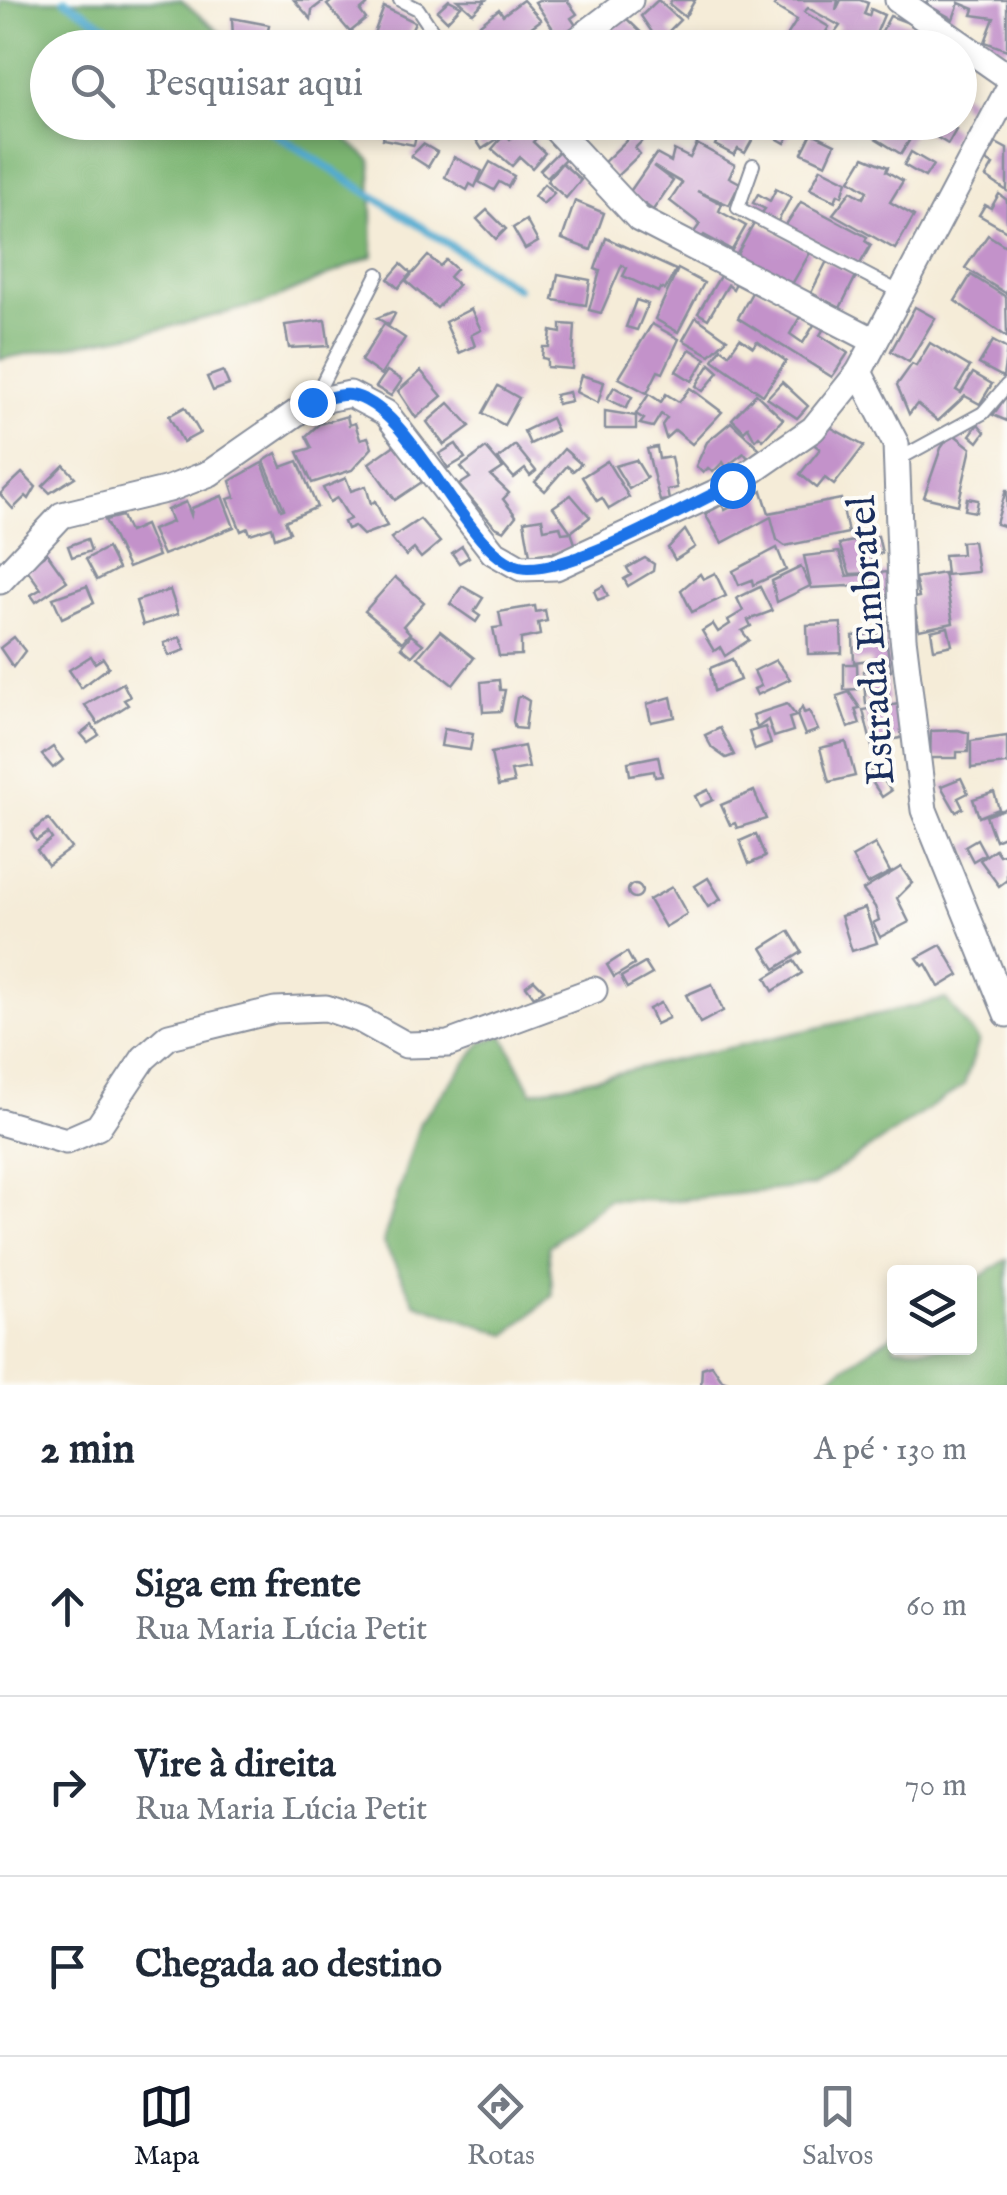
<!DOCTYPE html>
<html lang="pt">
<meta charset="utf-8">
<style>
body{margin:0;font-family:"IM FELL English",serif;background:#f2f2f3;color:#1f2937}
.controls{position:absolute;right:30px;bottom:30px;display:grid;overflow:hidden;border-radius:10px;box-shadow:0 5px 15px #0003}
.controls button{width:90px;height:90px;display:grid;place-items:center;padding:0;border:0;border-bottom:2px solid #e0e1e3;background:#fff;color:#1f2937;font:50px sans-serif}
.stop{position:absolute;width:30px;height:30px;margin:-22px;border:8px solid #1a73e8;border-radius:50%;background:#fff}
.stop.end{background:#1a73e8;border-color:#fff;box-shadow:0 2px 10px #0008}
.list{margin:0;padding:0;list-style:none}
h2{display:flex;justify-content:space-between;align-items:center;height:130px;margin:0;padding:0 40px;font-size:42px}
h2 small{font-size:32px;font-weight:400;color:#747a83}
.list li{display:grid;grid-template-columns:65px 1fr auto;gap:30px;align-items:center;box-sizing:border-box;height:180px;padding:0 40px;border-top:2px solid #e0e1e3}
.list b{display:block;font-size:38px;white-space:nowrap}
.list p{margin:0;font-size:32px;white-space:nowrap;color:#747a83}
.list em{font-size:32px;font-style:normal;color:#747a83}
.icon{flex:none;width:55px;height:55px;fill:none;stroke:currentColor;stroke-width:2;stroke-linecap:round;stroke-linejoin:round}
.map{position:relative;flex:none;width:1007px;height:1385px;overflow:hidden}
.search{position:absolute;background:#fff;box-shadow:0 5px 15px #0003;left:30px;right:30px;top:30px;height:110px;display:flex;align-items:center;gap:25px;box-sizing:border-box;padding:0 35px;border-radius:55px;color:#747a83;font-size:38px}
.sheet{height:670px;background:#fff}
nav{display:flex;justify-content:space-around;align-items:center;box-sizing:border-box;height:140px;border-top:2px solid #e0e1e3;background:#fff;font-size:28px;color:#747a83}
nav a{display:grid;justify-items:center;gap:5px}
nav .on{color:#111827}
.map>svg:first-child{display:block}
.forest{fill:#7cb572;stroke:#4c7268;stroke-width:2.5}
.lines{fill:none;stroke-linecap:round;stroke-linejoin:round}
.stream{stroke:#53abd0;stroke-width:8}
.building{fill:#c392ca}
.lane-casing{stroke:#888e9b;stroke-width:16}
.street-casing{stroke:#888e9b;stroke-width:29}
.lane{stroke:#fff;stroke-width:12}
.street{stroke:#fff;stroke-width:25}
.route{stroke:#1a73e8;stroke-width:12}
.labels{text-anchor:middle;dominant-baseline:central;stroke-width:8;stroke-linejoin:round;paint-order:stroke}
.street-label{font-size:40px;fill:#1b2f5e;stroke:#fdfcf7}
</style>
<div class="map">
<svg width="1007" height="1385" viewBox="0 0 1007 1385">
<rect width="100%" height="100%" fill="#fdfcf7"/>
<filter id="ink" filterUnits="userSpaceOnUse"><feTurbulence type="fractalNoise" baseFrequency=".01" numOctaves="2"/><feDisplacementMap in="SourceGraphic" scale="20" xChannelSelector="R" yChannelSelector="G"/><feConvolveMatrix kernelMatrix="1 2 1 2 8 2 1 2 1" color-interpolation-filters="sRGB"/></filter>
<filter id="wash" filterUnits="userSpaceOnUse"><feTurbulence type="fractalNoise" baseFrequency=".0048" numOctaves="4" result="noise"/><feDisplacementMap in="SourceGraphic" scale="40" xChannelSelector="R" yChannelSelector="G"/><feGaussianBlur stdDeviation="2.25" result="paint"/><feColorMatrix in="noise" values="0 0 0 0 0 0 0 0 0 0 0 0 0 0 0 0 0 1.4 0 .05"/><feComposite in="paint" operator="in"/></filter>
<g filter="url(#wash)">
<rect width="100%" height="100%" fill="#f5ecd8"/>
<g class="forest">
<polygon points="0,0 181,0 237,47 48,48 48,122 326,123 371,160 373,256 265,303 166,328 0,359"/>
<polygon points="946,999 979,1041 964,1085 813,1186 669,1201 608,1199 548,1247 553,1295 507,1335 415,1303 383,1242 420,1122 482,1042 503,1035 532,1092"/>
<polygon points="1007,1259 1007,1385 829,1385 828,1378 894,1334 894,1348 970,1348 970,1284"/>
</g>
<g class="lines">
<g class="stream">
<polyline points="65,0 140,48"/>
<polyline points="257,122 517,288"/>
</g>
</g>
<g id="blocks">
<g class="building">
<polygon points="294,0 325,0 312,10 311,19"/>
<polygon points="333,0 363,0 367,5 360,11 366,19 350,32 327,5"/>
<polygon points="449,0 461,6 447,21 437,11"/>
<polygon points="458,0 486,0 473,13"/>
<polygon points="523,0 541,20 519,36 523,41 514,48 498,48 480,24 499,9 503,15"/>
<polygon points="539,0 567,0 577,14 571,18 577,27 560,39 535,2"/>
<polygon points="658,0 680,20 669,31 676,38 666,48 654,45 658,41 641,16"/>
<polygon points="672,0 695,0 685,17 669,4"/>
<polygon points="778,0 838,0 836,10 841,0 860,0 868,3 864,14 869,16 871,9 884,15 870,48 849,38 843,48 824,48 840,26 808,8 804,12 829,27 824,35 820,33 811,48 786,48 783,42 797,20 774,6"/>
<polygon points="928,0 1007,0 1007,50 985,42 994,18 972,15 974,9 959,3 953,19 926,4"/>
<polygon points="384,7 415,22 403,48 370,44"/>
<polygon points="890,16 920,27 911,42 900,36 894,48 873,48"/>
<polygon points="625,17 654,45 623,48 610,29"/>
<polygon points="232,18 269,25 265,48 233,38"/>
<polygon points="483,38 491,48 471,48"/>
<polygon points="960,92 972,99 966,108 960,104"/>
<polygon points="386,122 418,126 414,145 383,139"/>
<polygon points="486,122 509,122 513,128 505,134 510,139 526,122 540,134 533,142 545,153 532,168 520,157 512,166 492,149 505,134 482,149 471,132"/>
<polygon points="603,122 621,122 607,136 602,131 596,135 593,132"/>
<polygon points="700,122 725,122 714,140 696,129"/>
<polygon points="732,122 755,135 745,153 738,149 734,155 715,145 726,122"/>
<polygon points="769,122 796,122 785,143 764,131"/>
<polygon points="862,122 943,122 956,130 948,144 918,126 901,154 859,128"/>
<polygon points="634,126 645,138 635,148 640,154 616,177 603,163 627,140 623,135"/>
<polygon points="812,133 835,144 826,164 802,153"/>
<polygon points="996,143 1007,149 1007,191 986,177 993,165 986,161"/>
<polygon points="423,144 437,152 428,167 411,156"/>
<polygon points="697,144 735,165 729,177 740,183 729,205 697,191 722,204 719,211 746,226 732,250 704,235 701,239 692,235 700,224 670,201 682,183 653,166 673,181 653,210 629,193 656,154 671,162 674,150 690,158"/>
<polygon points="559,151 565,159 547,177 540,170"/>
<polygon points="911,152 933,165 925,177 904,165"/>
<polygon points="454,157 482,171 475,187 470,184 467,190 445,177"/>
<polygon points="864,157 888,167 886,171 903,181 890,202 914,216 895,249 833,214 851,191 863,198 867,191 850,180"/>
<polygon points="490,162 514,176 508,187 499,182 494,190 479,182"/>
<polygon points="562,163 581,180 566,198 547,181"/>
<polygon points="821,168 847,181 842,196 838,194 835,201 810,189"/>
<polygon points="544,184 554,193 543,204 534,196"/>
<polygon points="776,189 791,197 777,223 761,214 765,209 753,203 758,194 770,201"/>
<polygon points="999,194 1007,200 1007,231 979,215 985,205 991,208"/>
<polygon points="575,201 604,213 591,250 562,239"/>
<polygon points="801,202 867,237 865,241 871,245 860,264 785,226"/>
<polygon points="487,210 506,229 496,239 477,219"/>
<polygon points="526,220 538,242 525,249 513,228"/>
<polygon points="755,222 811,251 792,284 736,256"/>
<polygon points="988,235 1007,247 1007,294 965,268"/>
<polygon points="606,238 676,270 665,290 660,288 658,292 623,276 627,268 622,265 601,313 589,310 600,271 595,269"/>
<polygon points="428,256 440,266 446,260 456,269 449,277 458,285 437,308 406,281"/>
<polygon points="827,261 856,276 840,308 811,293"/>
<polygon points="401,264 411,273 398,288 388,279"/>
<polygon points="678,269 704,283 678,332 655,319"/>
<polygon points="723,271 738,279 733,289 728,285 708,319 698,313"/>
<polygon points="558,274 590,280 586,305 553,300"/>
<polygon points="971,275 1006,297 1007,337 955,301"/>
<polygon points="755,287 800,317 790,334 803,343 817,320 826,325 820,335 848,353 832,377 738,318"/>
<polygon points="636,300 648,304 637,330 626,327"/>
<polygon points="915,307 935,318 909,362 891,351"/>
<polygon points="471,309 481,330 471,335 475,346 459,353 445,322"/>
<polygon points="392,312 395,314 389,325 377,318"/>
<polygon points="696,317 727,339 710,355 683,340"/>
<polygon points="325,320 329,346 289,348 285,325"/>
<polygon points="384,324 405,338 381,375 361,361"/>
<polygon points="561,324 575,325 572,369 547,367 547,359 542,358 543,347 549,347 551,331 561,333"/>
<polygon points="652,324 679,339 663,373 658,371 647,393 619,378"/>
<polygon points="740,338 753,347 757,341 786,361 763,395 713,360 721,348 729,354"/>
<polygon points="993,341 1007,349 1003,377 979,364"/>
<polygon points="930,343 970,367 956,390 961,393 973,373 992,384 980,404 965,396 938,421 917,404 909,414 897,385 912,364 916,366"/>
<polygon points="690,349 706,359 692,381 676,371"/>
<polygon points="710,364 719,372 703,391 696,386"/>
<polygon points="223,371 229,385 213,391 207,377"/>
<polygon points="387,371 402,380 391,396 376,387"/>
<polygon points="421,371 442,396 416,418 398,391"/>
<polygon points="581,375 604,382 598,403 576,392"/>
<polygon points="782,382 808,406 797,418 767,398"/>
<polygon points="498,386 519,398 504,425 483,413"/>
<polygon points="614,387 632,397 626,408 607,399"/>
<polygon points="690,388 722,412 692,444 675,430 666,438 662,425 667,418 661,414 653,427 640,424 644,419 636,414 649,394 661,402 666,394 679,402"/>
<polygon points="569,392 571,401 557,404 555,395"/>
<polygon points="756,394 783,419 763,440 759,436 755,440 748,427 744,431 732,419"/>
<polygon points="1007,395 1007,421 993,415"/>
<polygon points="449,403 470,426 444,445 427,422"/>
<polygon points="185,407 200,433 183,442 169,416"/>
<polygon points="605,411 636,416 636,429 605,429"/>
<polygon points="347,416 349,425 355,423 360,439 368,437 372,448 352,470 312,483 298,452 312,448 306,436 319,424"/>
<polygon points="551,418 557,431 530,444 524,431"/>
<polygon points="731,422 760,449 748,458 744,453 726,467 723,462 713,472 708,468 703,473 696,466 707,442"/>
<polygon points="978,424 985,432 978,442 970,435"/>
<polygon points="830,427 864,446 834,485 825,478 817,488 800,474 820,449 812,443"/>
<polygon points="952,433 971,448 958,505 924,497 941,448"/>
<polygon points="396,444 422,482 395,500 369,463"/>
<polygon points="456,444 465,458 448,468 439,454"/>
<polygon points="515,445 536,471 530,476 525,469 514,478 498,459"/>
<polygon points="657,447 659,459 671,457 677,488 667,490 669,500 660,501 647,449"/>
<polygon points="486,448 503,468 491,476 509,493 503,499 516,516 504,531 495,527 459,485 470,478 461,467"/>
<polygon points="564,449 581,464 573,471 567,466 545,491 535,482"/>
<polygon points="276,453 282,467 298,461 317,507 285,521 290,532 275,538 272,527 250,534 248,528 241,531 228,499 235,497 230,481 262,463 281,510 284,509 264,461"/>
<polygon points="636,460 647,478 629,489 615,466"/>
<polygon points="607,461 629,497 609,509 602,498 597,501 582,477"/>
<polygon points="64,465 75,477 50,493 43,486"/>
<polygon points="22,473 36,487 29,499 26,496 13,509 0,494"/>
<polygon points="346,478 351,491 366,486 371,504 375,501 387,526 363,535 354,526 347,529 344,522 350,519 337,498 330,502 323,488"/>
<polygon points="1006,490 1007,490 1007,527 996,524"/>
<polygon points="762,491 769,513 841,499 848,533 785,546 777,540 771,517 722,543 705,514 722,505 725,510"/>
<polygon points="571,495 590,517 571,532 577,549 530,555 524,521 542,518 544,529 560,526 562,533 571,532 553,507"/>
<polygon points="222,496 234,527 163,555 152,530 172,522 167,510 186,502 191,515 192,508"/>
<polygon points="967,498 978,500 976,512 965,510"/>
<polygon points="122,516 129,532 145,525 158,556 128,568 105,520"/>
<polygon points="420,519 440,542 421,558 414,549 406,556 391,538"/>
<polygon points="685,530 695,547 675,560 668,548"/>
<polygon points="878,536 882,553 871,556 874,573 850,574 839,544"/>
<polygon points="87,539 91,551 72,557 68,546"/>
<polygon points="973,541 978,572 946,575 944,555 962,554 961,542"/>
<polygon points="462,546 469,557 459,563 452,553"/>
<polygon points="107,548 118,569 97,580 86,559"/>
<polygon points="777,548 786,570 753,585 752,580 739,585 733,571"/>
<polygon points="839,552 847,576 888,572 890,598 848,586 811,588 804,556"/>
<polygon points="47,553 67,581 36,602 31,595 41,589 26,568"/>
<polygon points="645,558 654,564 653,571 628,586 624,579 631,575 627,568"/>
<polygon points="801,567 810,586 777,602 772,581"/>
<polygon points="715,573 726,596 692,612 681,590 700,574 703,579"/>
<polygon points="944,573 953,623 919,630 913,598 919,597 915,578"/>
<polygon points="395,577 424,602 403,626 410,633 402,642 365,611"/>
<polygon points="87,586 94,603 62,618 53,598"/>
<polygon points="462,586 483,598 474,612 480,616 476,622 450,604"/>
<polygon points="603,586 608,596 598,600 594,591"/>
<polygon points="760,587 772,611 748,620 751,626 742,631 749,640 725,656 720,647 714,651 702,631 713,624 718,632 730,624 728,620 743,611 737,598"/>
<polygon points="170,590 178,614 143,625 136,601"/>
<polygon points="535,606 536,612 545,610 547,621 538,623 540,635 521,639 521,655 499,656 493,628 502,627 499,612"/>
<polygon points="841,623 842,653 808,654 807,625"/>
<polygon points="948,627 952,645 934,649 931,631"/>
<polygon points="440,631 474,658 453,685 418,657"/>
<polygon points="885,633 891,671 886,672 889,701 866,704 863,671 872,670 870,660 854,662 853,636"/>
<polygon points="411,635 423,644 412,656 401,647"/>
<polygon points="14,637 25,651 13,667 0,648"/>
<polygon points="180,637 185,650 169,656 164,643"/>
<polygon points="91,656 95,663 103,658 109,667 81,688 69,670"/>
<polygon points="732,659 740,680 714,691 710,668"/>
<polygon points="776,660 790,679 757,695 754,689 761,686 754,671"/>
<polygon points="844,664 857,664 858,689 844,690"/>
<polygon points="499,680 500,690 505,690 501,711 483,712 481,682"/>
<polygon points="123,683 130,697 124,700 128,705 98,724 85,705"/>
<polygon points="849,692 860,708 855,709 860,724 848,728 837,696"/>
<polygon points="521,696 529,701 525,729 515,728 513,721 517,698"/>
<polygon points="671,697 675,717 651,722 647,704"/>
<polygon points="787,704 796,716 789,718 793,731 774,737 768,720 757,728 753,715"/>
<polygon points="899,704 905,737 886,741 889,756 875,759 863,710"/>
<polygon points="802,707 804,713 809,711 818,730 805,735 797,715"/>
<polygon points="92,725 99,735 88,742 81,734"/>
<polygon points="765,727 771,744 755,750 749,732"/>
<polygon points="720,728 734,755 726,758 712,748 705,735"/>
<polygon points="444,729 473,734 470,750 441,746"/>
<polygon points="958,730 969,733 968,752 957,752 957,758 930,758 931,731"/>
<polygon points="1007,736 1007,764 971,768 971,741"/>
<polygon points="846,742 855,776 829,782 820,748"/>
<polygon points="524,746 529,768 511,771 514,783 498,786 491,753"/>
<polygon points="53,747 63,760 53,768 42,755"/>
<polygon points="658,756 662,776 655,777 654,771 630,775 628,762"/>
<polygon points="875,767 891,791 882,797 867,774"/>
<polygon points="961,778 968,793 958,798 963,808 956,812 941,786"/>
<polygon points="708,790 713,800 700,806 695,796"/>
<polygon points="754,791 766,819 737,828 735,823 730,825 721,805"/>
<polygon points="994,792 999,809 979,817 973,799"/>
<polygon points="1007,808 1007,835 995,840 986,816"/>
<polygon points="48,819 71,848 48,865 37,850 52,839 48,833 36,841 31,832"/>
<polygon points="756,834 765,857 749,864 740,841"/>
<polygon points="977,839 985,854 973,861 965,846"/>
<polygon points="875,844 890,872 867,884 852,857"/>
<polygon points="995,849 999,855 1007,853 1007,880 999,886 980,860"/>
<polygon points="901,867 912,883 897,898 909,922 880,937 873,923 879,920 875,907 863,890"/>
<polygon points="708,878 721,899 708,907 695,886"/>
<circle cx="635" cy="891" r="7"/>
<polygon points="672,887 687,914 665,927 649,900"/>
<polygon points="865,908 877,943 852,951 841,916"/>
<polygon points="789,931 802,952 775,969 762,948"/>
<polygon points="941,945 959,975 939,987 926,964 923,966 917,958"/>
<polygon points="627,952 634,965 614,977 607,965"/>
<polygon points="794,961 802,973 773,991 766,978"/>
<polygon points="645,963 652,974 627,988 621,977"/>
<polygon points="534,980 544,990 534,997 526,986"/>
<polygon points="712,984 723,1011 700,1023 686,995"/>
<polygon points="661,1003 669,1018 656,1024 649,1009"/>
<polygon points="712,1365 722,1380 736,1385 701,1385 702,1368"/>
</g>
</g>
</g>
<g filter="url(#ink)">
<use href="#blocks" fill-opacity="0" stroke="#888e9b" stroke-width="2.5"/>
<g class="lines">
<g class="lane-casing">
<g id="lane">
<polyline points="400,0 418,9 444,48"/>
<polyline points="753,165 738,208 901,293"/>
<polyline points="313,401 378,274"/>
<polyline points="897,460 983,413 1007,385"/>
</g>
</g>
<g class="street-casing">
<g id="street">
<polyline points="898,0 1007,76"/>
<polyline points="567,48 630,0"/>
<polyline points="549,122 639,219 875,341"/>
<polyline points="859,372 896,444 903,638 924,810 1007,1014"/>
<polyline points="0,581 62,515 169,489 210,473 312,402 350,394 386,413 493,552 521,568 556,567 732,485 813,429 859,372 1007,92"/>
<polyline points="0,1122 66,1141 98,1127 144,1058 169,1036 275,1010 326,1008 361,1020 406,1045 448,1044 594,990"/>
</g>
</g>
<use href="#lane" class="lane"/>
<use href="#street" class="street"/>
</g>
</g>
<g class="lines" filter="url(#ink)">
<path class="route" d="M 312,402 C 323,400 340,393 350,395 C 415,404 468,567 527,568 C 579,569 681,509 732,485"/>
</g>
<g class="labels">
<g class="street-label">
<text transform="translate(873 640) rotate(-94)">Estrada Embratel</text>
</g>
</g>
</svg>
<div class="controls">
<button><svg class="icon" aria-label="layers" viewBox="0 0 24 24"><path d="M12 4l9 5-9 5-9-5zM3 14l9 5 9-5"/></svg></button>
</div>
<div class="stop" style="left:732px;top:485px"></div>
<div class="stop end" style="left:312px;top:402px"></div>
<div class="search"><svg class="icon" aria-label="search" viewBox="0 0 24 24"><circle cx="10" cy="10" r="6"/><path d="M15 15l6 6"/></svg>Pesquisar aqui</div>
</div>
<section class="sheet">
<h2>2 min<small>A pé · 130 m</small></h2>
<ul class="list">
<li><svg class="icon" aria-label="ahead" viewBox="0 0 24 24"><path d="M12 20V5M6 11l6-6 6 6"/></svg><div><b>Siga em frente</b><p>Rua Maria Lúcia Petit</p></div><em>60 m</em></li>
<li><svg class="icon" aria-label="right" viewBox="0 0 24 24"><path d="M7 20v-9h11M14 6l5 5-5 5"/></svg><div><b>Vire à direita</b><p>Rua Maria Lúcia Petit</p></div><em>70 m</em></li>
<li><svg class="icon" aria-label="arrive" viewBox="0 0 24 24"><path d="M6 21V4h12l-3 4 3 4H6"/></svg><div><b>Chegada ao destino</b></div></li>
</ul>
</section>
<nav>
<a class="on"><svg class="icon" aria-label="map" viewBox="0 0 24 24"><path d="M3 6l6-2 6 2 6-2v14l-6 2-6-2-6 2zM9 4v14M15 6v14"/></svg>Mapa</a>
<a><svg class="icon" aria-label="directions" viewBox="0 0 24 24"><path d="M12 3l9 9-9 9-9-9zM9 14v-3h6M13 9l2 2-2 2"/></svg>Rotas</a>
<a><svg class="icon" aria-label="saved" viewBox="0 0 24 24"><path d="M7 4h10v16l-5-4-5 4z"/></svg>Salvos</a>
</nav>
